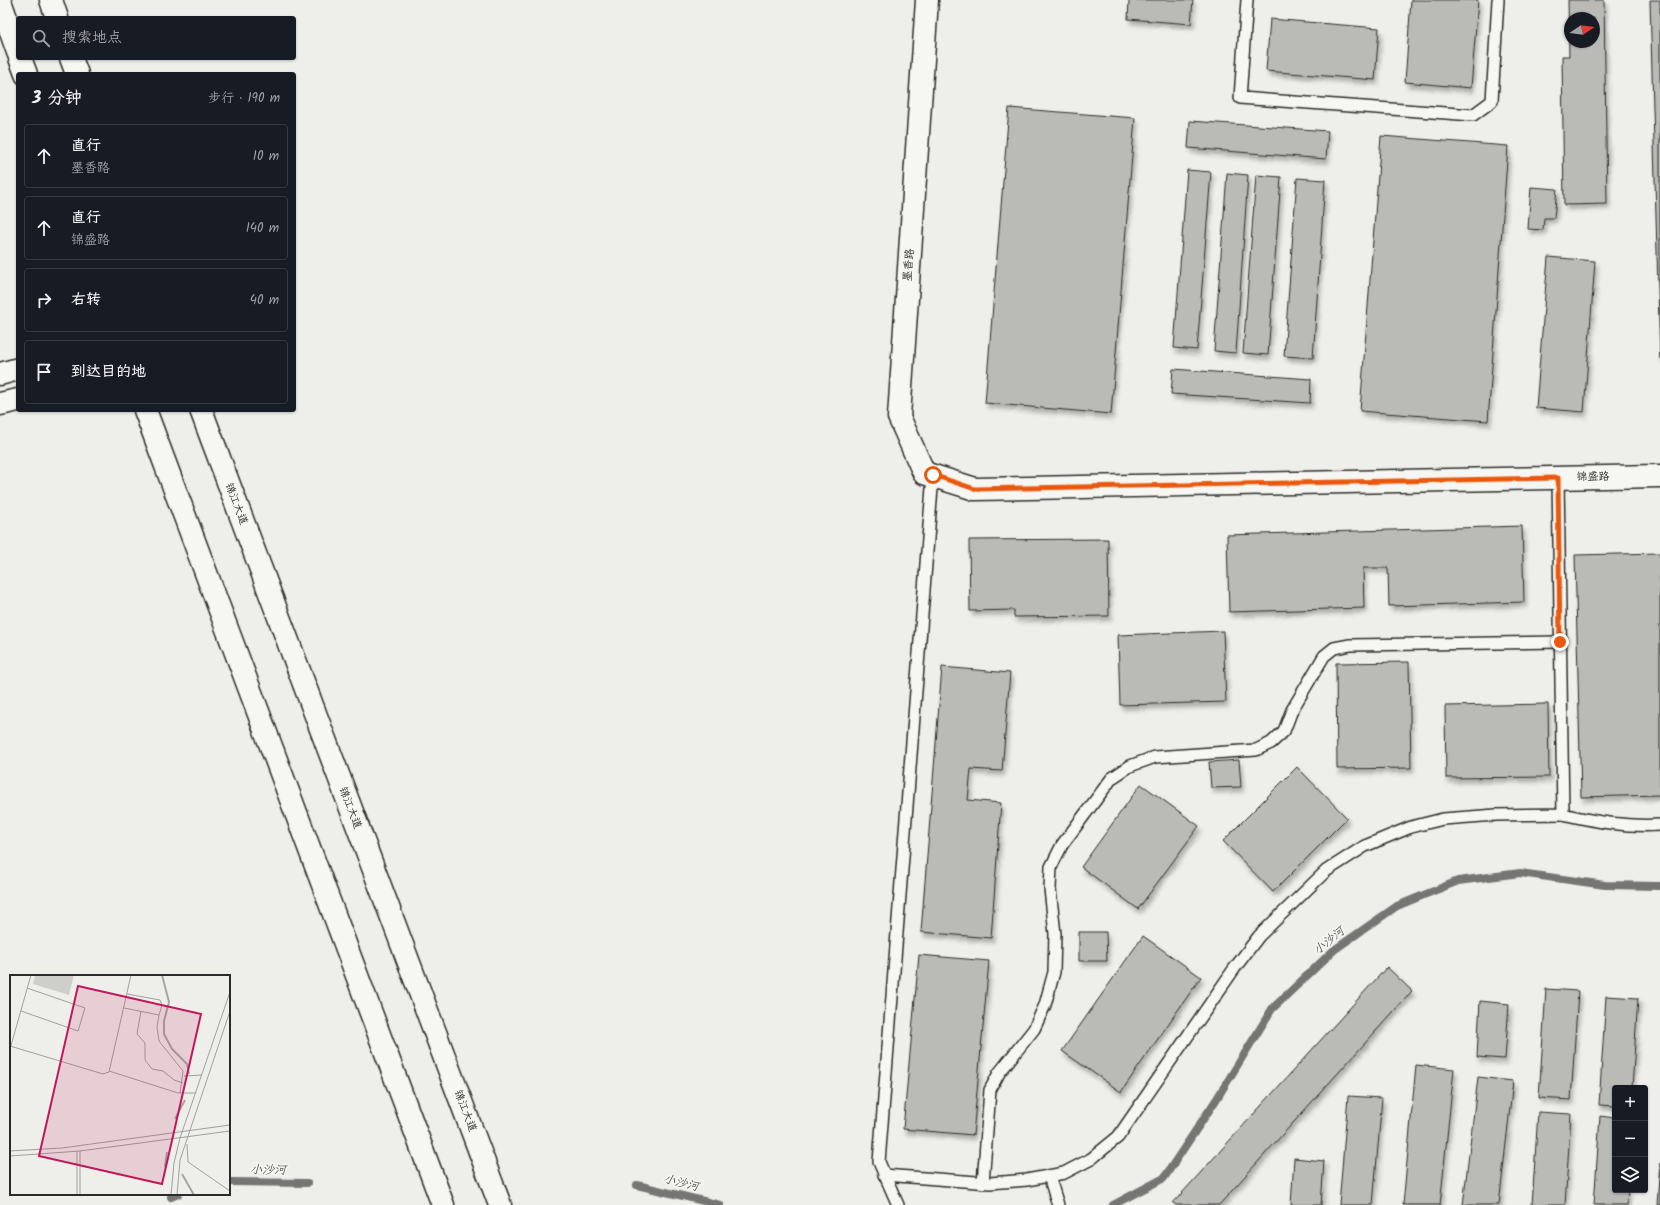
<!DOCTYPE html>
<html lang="zh">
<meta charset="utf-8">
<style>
body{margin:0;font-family:Kalam,"LXGW WenKai TC",sans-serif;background:#242831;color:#f1f3f6}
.controls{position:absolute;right:12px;bottom:12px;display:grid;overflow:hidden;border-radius:4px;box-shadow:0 1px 3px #0004}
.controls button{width:36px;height:36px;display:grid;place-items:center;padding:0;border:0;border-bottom:1px solid #363941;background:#171b24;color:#f1f3f6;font:20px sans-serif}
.compass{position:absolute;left:1564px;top:12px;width:36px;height:36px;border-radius:50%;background:#171b24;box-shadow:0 1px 3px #0004;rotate:77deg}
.stop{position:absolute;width:12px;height:12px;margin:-9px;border:3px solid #ea580c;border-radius:50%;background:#fff}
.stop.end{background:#ea580c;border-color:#fff;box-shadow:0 1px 4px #0008}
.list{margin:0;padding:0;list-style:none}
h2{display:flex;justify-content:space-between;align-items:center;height:52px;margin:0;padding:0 16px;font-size:17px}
h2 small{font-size:13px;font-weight:400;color:#9ea1a6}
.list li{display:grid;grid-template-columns:26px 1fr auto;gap:12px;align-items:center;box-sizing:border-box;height:64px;margin:0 8px 8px;padding:0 8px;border:1px solid #363941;border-radius:4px}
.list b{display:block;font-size:15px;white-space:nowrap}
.list p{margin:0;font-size:13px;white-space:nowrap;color:#9ea1a6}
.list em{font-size:13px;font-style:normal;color:#9ea1a6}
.icon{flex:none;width:22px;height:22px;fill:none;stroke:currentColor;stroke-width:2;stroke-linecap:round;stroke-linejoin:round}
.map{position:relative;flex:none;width:1660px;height:1205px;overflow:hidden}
.search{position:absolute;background:#171b24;box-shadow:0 1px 3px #0004;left:16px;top:16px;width:280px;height:44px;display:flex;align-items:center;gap:10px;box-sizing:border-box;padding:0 14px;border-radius:4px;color:#9ea1a6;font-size:15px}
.panel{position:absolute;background:#171b24;box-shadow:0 1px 3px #0004;left:16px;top:72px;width:280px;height:340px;border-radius:4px}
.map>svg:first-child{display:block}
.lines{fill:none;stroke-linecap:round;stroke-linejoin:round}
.stream{stroke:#757573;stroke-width:8}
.building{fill:#babab7;stroke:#2b2b2b;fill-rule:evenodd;filter:url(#shadow)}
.service-casing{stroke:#2b2b2b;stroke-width:14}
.minor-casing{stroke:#2b2b2b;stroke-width:25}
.tertiary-casing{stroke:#2b2b2b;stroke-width:25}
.secondary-casing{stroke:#2b2b2b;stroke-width:25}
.service{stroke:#f6f6f2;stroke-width:11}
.minor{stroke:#f6f6f2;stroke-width:22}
.tertiary{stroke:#f6f6f2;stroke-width:22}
.secondary{stroke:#f6f6f2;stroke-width:22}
.route{stroke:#ea580c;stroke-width:5}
.labels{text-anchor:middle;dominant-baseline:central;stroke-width:3;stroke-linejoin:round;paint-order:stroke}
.street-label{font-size:11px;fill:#2b2b2b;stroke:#f6f6f2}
.water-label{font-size:12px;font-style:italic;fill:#565655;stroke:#f6f6f2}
.inset-river{fill:none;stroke:#a6a6a3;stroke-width:2}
.inset-road{fill:none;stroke:#a0a09e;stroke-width:1}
.view{fill:#c2185b;fill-opacity:0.15;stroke:#c2185b;stroke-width:2}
.inset-edge{fill:none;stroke:#2b2b2b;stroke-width:2}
</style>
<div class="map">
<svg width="1660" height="1205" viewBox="0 0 1660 1205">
<defs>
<filter id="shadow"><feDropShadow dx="2.5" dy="4.5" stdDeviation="2" flood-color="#0004"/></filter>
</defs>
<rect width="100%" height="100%" fill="#eeeeea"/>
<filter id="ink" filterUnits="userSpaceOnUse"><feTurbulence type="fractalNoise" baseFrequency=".025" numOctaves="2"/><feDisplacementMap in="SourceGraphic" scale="8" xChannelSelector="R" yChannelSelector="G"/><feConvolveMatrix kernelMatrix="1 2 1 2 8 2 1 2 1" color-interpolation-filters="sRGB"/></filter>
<g filter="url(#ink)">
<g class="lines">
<g class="stream">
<polyline points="229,1182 307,1183"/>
<polyline points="637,1185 720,1205"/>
<polyline points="171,1197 178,1194"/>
<polyline points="1113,1205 1164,1178 1216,1100 1272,1009 1334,950 1397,906 1458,881 1520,873 1605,885 1660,886"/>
</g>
</g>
<g class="building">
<polygon points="1129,0 1193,0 1191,24 1128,19"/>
<polygon points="1411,0 1478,0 1471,88 1405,82"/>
<path d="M 1568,0 L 1604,0 L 1607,204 L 1564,205 L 1562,56 L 1569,56 ZM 1570,18 L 1594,18 L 1594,42 L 1570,42 Z"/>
<polygon points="1650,0 1660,0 1660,359"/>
<polygon points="1270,19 1379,28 1375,80 1266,71"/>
<polygon points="1009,108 1135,118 1111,414 985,403"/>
<polygon points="1190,121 1328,131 1326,159 1188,148"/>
<polygon points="1381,136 1508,146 1488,421 1360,411"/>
<polygon points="1187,170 1211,172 1197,350 1174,348"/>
<polygon points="1227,173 1248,175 1236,353 1214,351"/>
<polygon points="1256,175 1281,177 1268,355 1243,353"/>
<polygon points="1297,178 1325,180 1313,358 1284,356"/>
<polygon points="1531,187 1557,189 1554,218 1544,218 1543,230 1528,229"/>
<polygon points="1548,257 1595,261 1584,412 1536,408"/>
<polygon points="1173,369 1311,379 1310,403 1171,394"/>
<polygon points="1522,526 1524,602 1389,606 1388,568 1363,568 1364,608 1229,612 1227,535"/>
<polygon points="1108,539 1109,616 1014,617 1014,610 970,611 969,540"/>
<polygon points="1660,553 1660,795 1581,797 1575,555"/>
<polygon points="1223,631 1226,702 1120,705 1118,635"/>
<polygon points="1409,662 1411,768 1337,769 1336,663"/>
<polygon points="942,667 1010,673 1002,771 971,769 968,800 1001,803 991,938 921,932"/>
<polygon points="1548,704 1549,777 1446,778 1445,706"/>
<polygon points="1239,760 1241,787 1211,788 1209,762"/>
<polygon points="1297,767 1347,818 1273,892 1223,841"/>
<polygon points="1141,784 1199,826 1138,909 1081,867"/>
<polygon points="1079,932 1106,932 1107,961 1079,961"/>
<polygon points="1143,936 1201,977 1121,1092 1062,1051"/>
<polygon points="919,955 989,961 973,1135 903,1129"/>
<polygon points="1387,967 1412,991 1219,1205 1176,1205 1173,1203"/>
<polygon points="1546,989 1578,991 1571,1100 1539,1098"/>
<polygon points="1606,996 1638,998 1632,1088 1615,1088 1615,1106 1599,1105"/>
<polygon points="1480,1001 1509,1004 1505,1059 1477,1057"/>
<polygon points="1416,1065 1454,1069 1440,1205 1403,1205"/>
<polygon points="1478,1077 1513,1081 1499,1205 1463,1205"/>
<polygon points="1348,1096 1382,1098 1373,1205 1339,1205"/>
<polygon points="1538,1112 1571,1114 1565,1205 1532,1205"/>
<polygon points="1600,1116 1615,1118 1615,1190 1628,1190 1627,1205 1594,1205"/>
<polygon points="1294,1158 1324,1161 1321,1205 1291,1205"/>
<polygon points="1660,1163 1660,1205 1657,1205"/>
</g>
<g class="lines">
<g class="service-casing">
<g id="service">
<polyline points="1247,0 1240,98 1473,115 1492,101 1498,0"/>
<path d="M 1563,814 C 1596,822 1626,827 1660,825"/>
<polyline points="884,1175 990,1183 1027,1180 1064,1173 1091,1159 1118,1137 1234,969 1259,936 1326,871 1365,846 1411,827 1443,819 1496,815 1563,814 1558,478"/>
<polyline points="1049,1176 1058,1205"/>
<polyline points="983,1183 990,1090 999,1073 1034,1029 1045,1005 1054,972 1055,934 1050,889 1051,867 1062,845 1112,778 1130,766 1155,757 1256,750 1271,743 1284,731 1292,710 1324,656 1334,648 1350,645 1560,642"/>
<polyline points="898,1205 879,1162 933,475"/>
</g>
</g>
<g class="minor-casing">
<polyline id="minor" points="927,0 899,417 924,473 975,489 1660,476"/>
</g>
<g class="tertiary-casing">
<g id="tertiary">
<polyline points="0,374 18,369"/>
<polyline points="0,404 18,400"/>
</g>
</g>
<g class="secondary-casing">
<g id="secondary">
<polyline points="51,0 57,18"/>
<polyline points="0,1 18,52"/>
<polyline points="20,58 26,74"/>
<polyline points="71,58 77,74"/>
<polyline points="145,410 443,1205"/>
<polyline points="201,410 500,1205"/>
</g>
</g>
<use href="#service" class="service"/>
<use href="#minor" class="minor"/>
<use href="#tertiary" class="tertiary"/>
<use href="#secondary" class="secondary"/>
</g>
</g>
<g class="lines" filter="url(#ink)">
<polyline class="route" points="933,475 975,489 1558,478 1560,642"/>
</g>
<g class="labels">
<g class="street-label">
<text transform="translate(909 265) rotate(-86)">墨香路</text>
<text transform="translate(1593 477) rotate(-1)">锦盛路</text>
<text transform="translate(236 504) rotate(69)">锦江大道</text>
<text transform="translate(350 808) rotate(69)">锦江大道</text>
<text transform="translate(465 1111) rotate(69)">锦江大道</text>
</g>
<g class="water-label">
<text transform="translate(1329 941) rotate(-39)">小沙河</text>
<text transform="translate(268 1170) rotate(1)">小沙河</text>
<text transform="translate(681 1183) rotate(14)">小沙河</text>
</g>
</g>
<g transform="translate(10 975)">
<rect width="220" height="220" fill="#eeeeea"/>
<path d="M 25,0 L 64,0 L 59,20 L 23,9 Z" fill="#cececa"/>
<path class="inset-river" d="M 152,0 L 159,27 L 154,46 L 154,59 L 162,74 L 177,89 L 179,99M 165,144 L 175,125M 155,192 L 157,177M 172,199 L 184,220"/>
<path class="inset-road" d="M 117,19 L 150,25 L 152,30 L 149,40M 114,33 L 149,40 L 147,52 L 149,66 L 173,96 L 170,118M 11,36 L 68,56 L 75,33 L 17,13M 131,36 L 127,59 L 135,68 L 135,85 L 142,94 L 153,96 L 164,105 L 173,108M 0,71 L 93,99 L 99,97 L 121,0M 0,74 L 21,0M 99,96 L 168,118 L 186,118M 174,101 L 192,100M 177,169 L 178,187 L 220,216M 0,176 L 52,173 L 220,150M 0,181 L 70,176 L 220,156M 67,220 L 67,176M 70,220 L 70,176M 161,220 L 164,188 L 170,163 L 220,17M 167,220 L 170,185 L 220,36"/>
<path class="view" d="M 68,11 L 191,39 L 152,209 L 29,181 Z"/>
<rect width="220" height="220" class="inset-edge"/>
</g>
</svg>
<div class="controls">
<button>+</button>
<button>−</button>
<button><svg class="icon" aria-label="layers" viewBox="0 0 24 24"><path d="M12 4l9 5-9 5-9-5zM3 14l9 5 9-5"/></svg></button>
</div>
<svg class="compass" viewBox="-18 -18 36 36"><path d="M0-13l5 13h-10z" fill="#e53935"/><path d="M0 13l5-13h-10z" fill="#9ea1a6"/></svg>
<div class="stop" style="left:933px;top:475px"></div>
<div class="stop end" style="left:1560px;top:642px"></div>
<div class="search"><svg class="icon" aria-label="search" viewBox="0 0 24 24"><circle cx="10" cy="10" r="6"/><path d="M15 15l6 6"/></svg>搜索地点</div>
<section class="panel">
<h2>3 分钟<small>步行 · 190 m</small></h2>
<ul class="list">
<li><svg class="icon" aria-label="ahead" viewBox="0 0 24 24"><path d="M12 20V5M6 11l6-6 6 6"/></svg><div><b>直行</b><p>墨香路</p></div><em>10 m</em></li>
<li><svg class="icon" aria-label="ahead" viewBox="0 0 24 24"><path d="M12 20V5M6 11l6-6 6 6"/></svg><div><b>直行</b><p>锦盛路</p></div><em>140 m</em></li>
<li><svg class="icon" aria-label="right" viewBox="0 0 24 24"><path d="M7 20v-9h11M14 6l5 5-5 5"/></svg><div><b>右转</b></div><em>40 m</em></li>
<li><svg class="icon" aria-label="arrive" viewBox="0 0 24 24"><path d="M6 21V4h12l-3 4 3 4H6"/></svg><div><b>到达目的地</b></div></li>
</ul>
</section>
</div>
